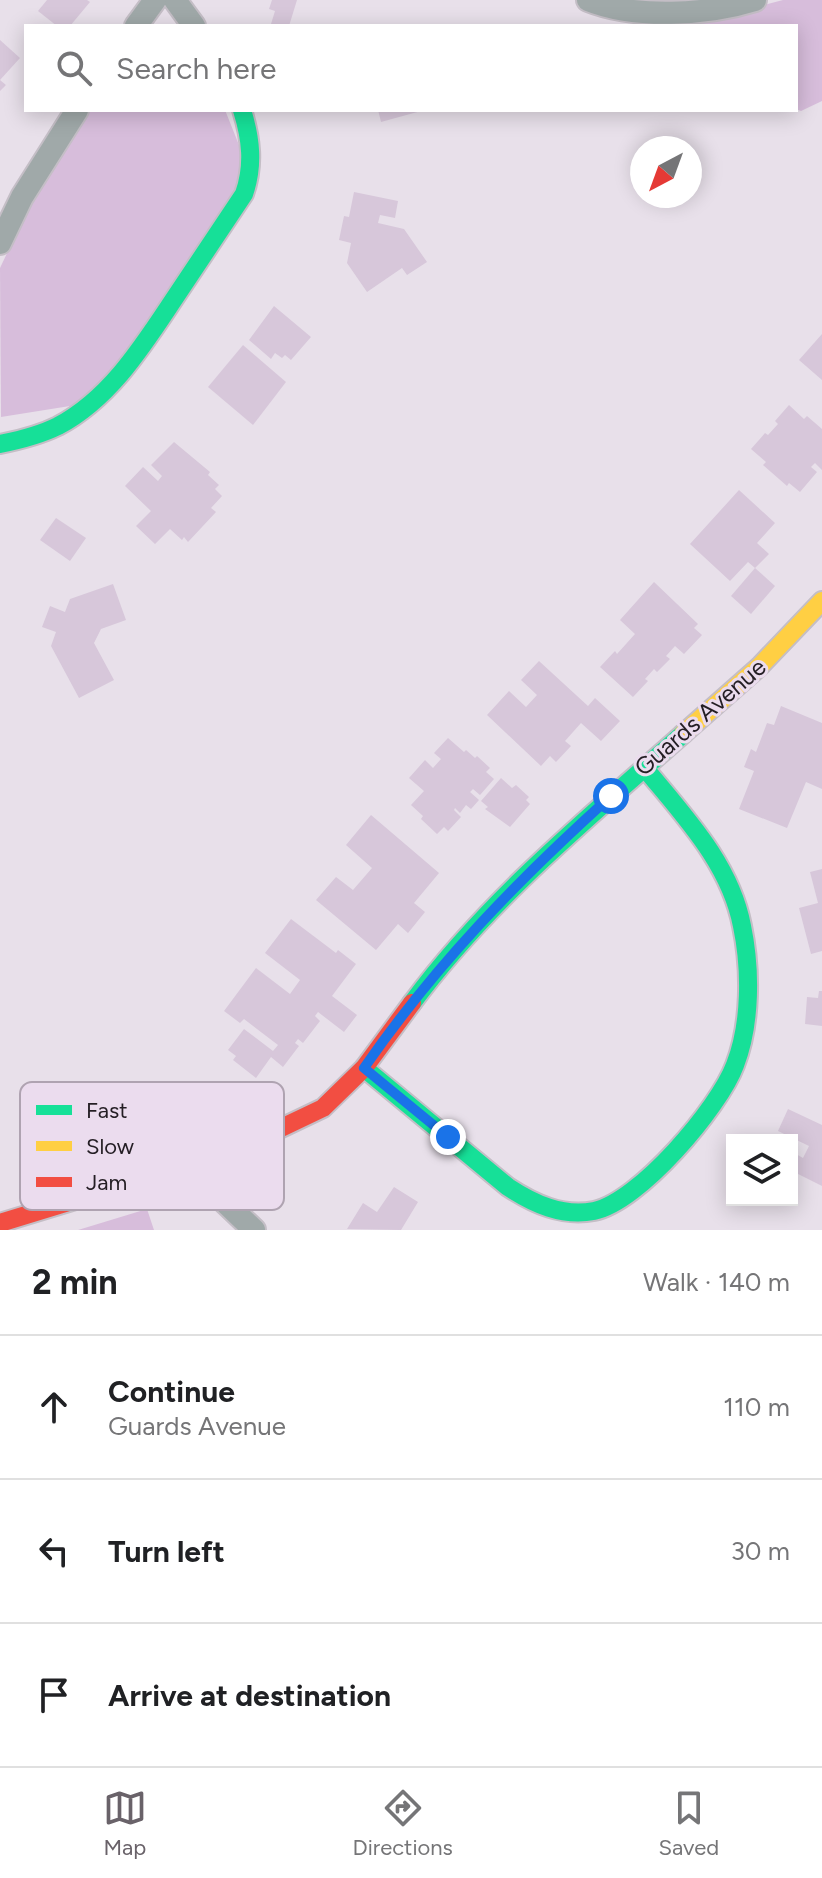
<!DOCTYPE html>
<meta charset="utf-8">
<style>
body{margin:0;font-family:Figtree,sans-serif;background:#f6f6f6;color:#202124}
.controls{position:absolute;right:24px;bottom:24px;display:grid;overflow:hidden;border-radius:0px;box-shadow:0 4px 20px #0003}
.controls button{width:72px;height:72px;display:grid;place-items:center;padding:0;border:0;border-bottom:2px solid #e0e0e0;background:#fff;color:#202124;font:40px sans-serif}
.compass{position:absolute;left:630px;top:136px;width:72px;height:72px;border-radius:50%;background:#fff;box-shadow:0 4px 20px #0003;rotate:221deg}
.stop{position:absolute;width:24px;height:24px;margin:-18px;border:6px solid #1a73e8;border-radius:50%;background:#fff}
.stop.end{background:#1a73e8;border-color:#fff;box-shadow:0 2px 8px #0008}
.list{margin:0;padding:0;list-style:none}
h2{display:flex;justify-content:space-between;align-items:center;height:104px;margin:0;padding:0 32px;font-size:34px}
h2 small{font-size:26px;font-weight:400;color:#757577}
.list li{display:grid;grid-template-columns:52px 1fr auto;gap:24px;align-items:center;box-sizing:border-box;height:144px;padding:0 32px;border-top:2px solid #e0e0e0}
.list b{display:block;font-size:30px;white-space:nowrap}
.list p{margin:0;font-size:26px;white-space:nowrap;color:#757577}
.list em{font-size:26px;font-style:normal;color:#757577}
.icon{flex:none;width:44px;height:44px;fill:none;stroke:currentColor;stroke-width:2;stroke-linecap:round;stroke-linejoin:round}
.map{position:relative;flex:none;width:822px;height:1230px;overflow:hidden}
.search{position:absolute;background:#fff;box-shadow:0 4px 20px #0003;left:24px;right:24px;top:24px;height:88px;display:flex;align-items:center;gap:20px;box-sizing:border-box;padding:0 28px;border-radius:0px;color:#757577;font-size:30px}
.sheet{height:536px;background:#fff}
nav{display:flex;justify-content:space-around;align-items:center;box-sizing:border-box;height:112px;border-top:2px solid #e0e0e0;background:#fff;font-size:22px;color:#757577}
nav a{display:grid;justify-items:center;gap:4px}
nav .on{color:#696269}
.map>svg:first-child{display:block}
.green{fill:#d7bddb}
.building{fill:#d7c7da}
.lines{fill:none;stroke-linecap:round;stroke-linejoin:round}
.street-casing{stroke:#c4bec6;stroke-width:26}
.fast-casing{stroke:#c4bec6;stroke-width:22}
.slow-casing{stroke:#c4bec6;stroke-width:22}
.jam-casing{stroke:#c4bec6;stroke-width:22}
.street{stroke:#a0a9a9;stroke-width:22}
.fast{stroke:#16e098;stroke-width:18}
.slow{stroke:#ffcf43;stroke-width:18}
.jam{stroke:#f24e42;stroke-width:18}
.route{stroke:#1a73e8;stroke-width:10}
.labels{text-anchor:middle;dominant-baseline:central;stroke-width:6;stroke-linejoin:round;paint-order:stroke}
.street-label{font-size:24px;fill:#241e24;stroke:#ebdcee}
.key{fill:#ebdcee;stroke:#afa3b1;stroke-width:2}
.key-label{font-size:22px;fill:#241e24}
</style>
<div class="map">
<svg width="822" height="1230" viewBox="0 0 822 1230">
<rect width="100%" height="100%" fill="#e8e0ea"/>
<g class="green">
<polygon points="783,0 822,0 822,101 801,111 796,109 796,26 694,26 697,23"/>
<polygon points="80,110 225,110 251,175 95,402 1,417 0,268 70,120"/>
<polygon points="147,1209 154,1230 78,1230"/>
</g>
<g class="building">
<polygon points="47,0 87,0 90,2 70,26 57,26 38,11"/>
<polygon points="272,0 297,0 289,26 271,24 275,11 269,9"/>
<polygon points="0,40 20,58 0,80 6,85 0,91"/>
<polygon points="378,110 421,110 421,111 381,122"/>
<polygon points="354,192 398,201 395,218 380,215 378,223 404,229 427,262 407,275 402,268 367,292 347,263 351,243 339,240 344,216 349,217"/>
<polygon points="274,306 311,337 291,360 285,355 282,358 275,353 271,359 249,340"/>
<polygon points="822,334 822,380 799,360"/>
<polygon points="243,345 286,382 253,425 208,387"/>
<polygon points="789,405 804,419 807,416 822,429 822,470 815,463 811,467 817,472 800,492 789,483 787,486 763,465 766,462 751,449 765,433 768,435 778,424 775,421"/>
<polygon points="174,442 210,472 208,475 219,485 215,489 222,496 211,508 216,512 188,542 184,537 182,540 170,529 155,544 136,526 151,511 125,486 143,467 158,481 162,476 151,465"/>
<polygon points="739,490 775,523 757,543 769,554 755,568 748,562 730,581 690,544"/>
<polygon points="56,518 86,538 70,561 40,540"/>
<polygon points="755,568 775,586 751,614 731,596"/>
<polygon points="654,582 698,624 694,628 702,635 684,654 675,646 666,656 670,659 657,672 654,669 645,679 648,681 633,697 600,667 615,651 617,654 635,634 620,620"/>
<polygon points="113,584 126,620 101,629 94,643 114,680 79,698 51,646 56,632 42,627 50,606 65,612 70,599"/>
<polygon points="539,661 588,706 595,698 620,721 601,741 581,723 565,741 571,746 556,762 550,756 541,766 487,715 509,691 526,707 537,695 521,680"/>
<polygon points="781,706 822,723 822,789 806,782 787,828 739,809 754,771 744,767 751,749 756,752 767,723 774,725"/>
<polygon points="448,738 464,752 466,750 475,758 477,756 490,768 486,772 494,779 480,795 473,789 470,792 479,800 471,809 466,805 460,813 455,808 454,810 461,817 448,831 444,827 437,834 421,819 423,816 411,805 424,791 409,778 425,760 433,768 441,759 434,753"/>
<polygon points="501,778 512,788 516,785 529,797 526,800 530,804 510,827 485,809 488,807 481,801"/>
<polygon points="371,815 439,873 414,903 425,912 408,933 398,924 376,950 316,900 336,877 353,890 372,868 346,845"/>
<polygon points="822,869 822,951 811,954 799,908 818,903 810,872"/>
<polygon points="291,919 336,953 338,950 356,964 332,996 357,1015 344,1032 318,1012 315,1016 320,1021 303,1043 298,1039 295,1043 299,1046 283,1067 271,1057 256,1078 233,1060 236,1056 228,1050 244,1029 273,1051 278,1045 244,1019 240,1023 224,1011 256,968 290,994 300,980 265,953"/>
<polygon points="819,991 822,991 822,1026 805,1024 807,997 818,998"/>
<polygon points="788,1109 822,1125 822,1186 792,1171 792,1162 796,1154 803,1158 809,1146 778,1131"/>
<polygon points="394,1187 418,1202 401,1230 347,1229 363,1203 377,1212"/>
</g>
<g class="lines">
<g class="street-casing">
<g id="street">
<polyline points="175,0 194,26"/>
<path d="M 588,0 C 635,19 707,15 755,0"/>
<polyline points="136,26 155,0"/>
<polyline points="0,243 22,197 77,110"/>
<polyline points="190,1165 207,1185 254,1230"/>
</g>
</g>
<g class="fast-casing">
<g id="fast">
<path d="M 0,444 C 20,440 40,435 58,426 C 111,398 144,344 176,296 C 199,262 221,228 244,194 C 254,165 251,139 242,110"/>
<path d="M 412,1003 C 488,900 587,819 683,734"/>
<path d="M 364,1068 L 508,1187 C 534,1204 562,1217 594,1211 C 639,1202 719,1108 735,1065 C 751,1024 751,969 742,926 C 730,863 683,815 644,767"/>
</g>
</g>
<g class="slow-casing">
<polyline id="slow" points="683,734 759,667 822,601"/>
</g>
<g class="jam-casing">
<polyline id="jam" points="0,1223 190,1165 256,1140 323,1108 364,1068 412,1003"/>
</g>
<use href="#street" class="street"/>
<use href="#fast" class="fast"/>
<use href="#slow" class="slow"/>
<use href="#jam" class="jam"/>
</g>
<g class="lines">
<path class="route" d="M 448,1137 L 364,1068 C 436,964 517,881 611,796"/>
</g>
<g class="labels">
<g class="street-label">
<text transform="translate(700 717) rotate(-41)">Guards Avenue</text>
</g>
</g>
<rect x="20" y="1082" width="264" height="128" rx="12" class="key"/>
<rect x="36" y="1105" width="36" height="10" fill="#16e098"/>
<rect x="36" y="1141" width="36" height="10" fill="#ffcf43"/>
<rect x="36" y="1177" width="36" height="10" fill="#f24e42"/>
<g class="key-label">
<text x="86" y="1118">Fast</text>
<text x="86" y="1154">Slow</text>
<text x="86" y="1190">Jam</text>
</g>
</svg>
<div class="controls">
<button><svg class="icon" aria-label="layers" viewBox="0 0 24 24"><path d="M12 4l9 5-9 5-9-5zM3 14l9 5 9-5"/></svg></button>
</div>
<svg class="compass" viewBox="-18 -18 36 36"><path d="M0-13l5 13h-10z" fill="#e53935"/><path d="M0 13l5-13h-10z" fill="#757577"/></svg>
<div class="stop" style="left:611px;top:796px"></div>
<div class="stop end" style="left:448px;top:1137px"></div>
<div class="search"><svg class="icon" aria-label="search" viewBox="0 0 24 24"><circle cx="10" cy="10" r="6"/><path d="M15 15l6 6"/></svg>Search here</div>
</div>
<section class="sheet">
<h2>2 min<small>Walk · 140 m</small></h2>
<ul class="list">
<li><svg class="icon" aria-label="ahead" viewBox="0 0 24 24"><path d="M12 20V5M6 11l6-6 6 6"/></svg><div><b>Continue</b><p>Guards Avenue</p></div><em>110 m</em></li>
<li><svg class="icon" aria-label="left" viewBox="0 0 24 24"><path d="M17 20v-9H6M10 6l-5 5 5 5"/></svg><div><b>Turn left</b></div><em>30 m</em></li>
<li><svg class="icon" aria-label="arrive" viewBox="0 0 24 24"><path d="M6 21V4h12l-3 4 3 4H6"/></svg><div><b>Arrive at destination</b></div></li>
</ul>
</section>
<nav>
<a class="on"><svg class="icon" aria-label="map" viewBox="0 0 24 24"><path d="M3 6l6-2 6 2 6-2v14l-6 2-6-2-6 2zM9 4v14M15 6v14"/></svg>Map</a>
<a><svg class="icon" aria-label="directions" viewBox="0 0 24 24"><path d="M12 3l9 9-9 9-9-9zM9 14v-3h6M13 9l2 2-2 2"/></svg>Directions</a>
<a><svg class="icon" aria-label="saved" viewBox="0 0 24 24"><path d="M7 4h10v16l-5-4-5 4z"/></svg>Saved</a>
</nav>
